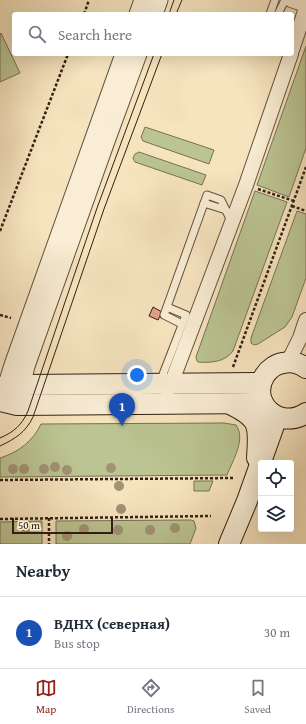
<!DOCTYPE html>
<meta charset="utf-8">
<style>
body{margin:0;font-family:"Gentium Book Plus",serif;background:#f6f6f7;color:#1f2937}
.controls{position:absolute;right:12px;bottom:12px;display:grid;overflow:hidden;border-radius:4px;box-shadow:0 4px 16px #0002}
.controls button{width:36px;height:36px;display:grid;place-items:center;padding:0;border:0;border-bottom:1px solid #e0e1e3;background:#fff;color:#1f2937;font:20px sans-serif}
.scale{position:absolute;left:12px;bottom:10px;width:101px;box-sizing:border-box;padding-left:4px;border:2px solid #321f12;border-top:0;font-size:11px;line-height:14px;white-space:nowrap;color:#321f12;-webkit-text-stroke:3px #f9edd5;paint-order:stroke}
.you{position:absolute;left:137px;top:375px;width:14px;height:14px;margin:-10px;border:3px solid #fff;border-radius:50%;background:#1a73e8;box-shadow:0 0 0 6px #1a73e833}
.badge{display:grid;place-items:center;width:26px;height:26px;border-radius:50%;background:#8f2418;color:#fff;font-size:13px;font-weight:700}
.pin{position:absolute;translate:-50% -33px;filter:drop-shadow(0 1px 2px #0008)}
.pin::after{content:'';position:absolute;top:21px;width:14px;height:12px;background:inherit;clip-path:polygon(0 0,100% 0,50% 100%)}
.list{margin:0;padding:0;list-style:none}
h2{display:flex;justify-content:space-between;align-items:center;height:52px;margin:0;padding:0 16px;font-size:17px}
h2 small{font-size:13px;font-weight:400;color:#747a83}
.list li{display:grid;grid-template-columns:26px 1fr auto;gap:12px;align-items:center;box-sizing:border-box;height:72px;padding:0 16px;border-top:1px solid #e0e1e3}
.list b{display:block;font-size:15px;white-space:nowrap}
.list p{margin:0;font-size:13px;white-space:nowrap;color:#747a83}
.list em{font-size:13px;font-style:normal;color:#747a83}
.icon{flex:none;width:22px;height:22px;fill:none;stroke:currentColor;stroke-width:2;stroke-linecap:round;stroke-linejoin:round}
.map{position:relative;flex:none;width:306px;height:544px;overflow:hidden}
.search{position:absolute;background:#fff;box-shadow:0 4px 16px #0002;left:12px;right:12px;top:12px;height:44px;display:flex;align-items:center;gap:10px;box-sizing:border-box;padding:0 14px;border-radius:4px;color:#747a83;font-size:15px}
.sheet{height:124px;background:#fff}
nav{display:flex;justify-content:space-around;align-items:center;box-sizing:border-box;height:56px;border-top:1px solid #e0e1e3;background:#fff;font-size:11px;color:#747a83}
nav a{display:grid;justify-items:center;gap:2px}
nav .on{color:#8f2418}
.map>svg:first-child{display:block}
.green{fill:#bbc492;stroke:#767252}
.building{fill:#e3a08b;stroke:#321f12}
.lines{fill:none;stroke-linecap:round;stroke-linejoin:round}
.service-casing{stroke:#63503d;stroke-width:9}
.minor-casing{stroke:#63503d;stroke-width:16}
.tertiary-casing{stroke:#63503d;stroke-width:19}
.secondary-casing{stroke:#321f12;stroke-width:22}
.path{stroke:#321f12;stroke-width:2.5;stroke-dasharray:3 2;stroke-linecap:butt}
.service{stroke:#f9edd5;stroke-width:7}
.minor{stroke:#f9edd5;stroke-width:14}
.tertiary{stroke:#f9edd5;stroke-width:17}
.secondary{stroke:#f9edd5;stroke-width:20}
.tram{stroke:#321f12;stroke-width:1}
.tree{fill:#a19375}
</style>
<div class="map">
<svg width="306" height="544" viewBox="0 0 306 544">
<rect width="100%" height="100%" fill="#f6e4bf"/>
<filter id="stains"><feTurbulence type="fractalNoise" baseFrequency=".005" numOctaves="4"/><feColorMatrix values="0 0 0 0 .2 0 0 0 0 .09 0 0 0 0 .02 0 0 0 .5 -.17"/></filter>
<radialGradient id="worn" r=".72"><stop offset=".6" stop-color="#630" stop-opacity="0"/><stop offset="1" stop-color="#630" stop-opacity=".3"/></radialGradient>
<g class="green">
<polygon points="1,33 20,73 0,82 0,34"/>
<polygon points="306,46 306,148 289,197 257,185"/>
<polygon points="145,127 214,150 209,164 143,141 141,137"/>
<polygon points="139,152 206,175 202,185 135,162 133,158 135,154"/>
<path d="M 255,191 L 287,202 L 233,351 C 225,362 211,363 198,362 L 197,361 L 196,357 Z"/>
<polygon points="297,211 306,214 306,278 292,317 285,327 258,344 254,345 251,343 251,338"/>
<path d="M 224,423 L 236,425 C 246,439 233,460 227,475 L 0,477 L 0,458 C 19,452 33,441 41,424 Z"/>
<polygon points="194,481 213,481 209,491 194,491"/>
<polygon points="191,520 194,521 196,528 190,544 56,544 56,521"/>
<polygon points="42,521 42,544 0,544 0,522"/>
</g>
<polygon class="building" points="153,307 162,312 158,320 149,316"/>
<g class="lines">
<g class="service-casing">
<g id="service">
<polyline points="270,14 275,0"/>
<polyline points="278,14 285,0"/>
<polyline points="204,203 226,210"/>
<polyline points="182,324 164,315 207,195 221,200 232,223"/>
<polyline points="160,382 186,315 167,307"/>
</g>
</g>
<g class="minor-casing">
<g id="minor">
<polyline points="291,0 306,5"/>
<polyline points="292,50 306,8"/>
<polyline points="288,362 300,338 306,320"/>
<polyline points="167,390 171,384 246,185 291,54"/>
</g>
</g>
<g class="tertiary-casing">
<g id="tertiary">
<polyline points="138,14 143,0"/>
<polyline points="154,14 159,0"/>
<polyline points="3,397 13,365 124,54"/>
<polyline points="19,397 26,366 105,144 138,54"/>
</g>
</g>
<g class="secondary-casing">
<g id="secondary">
<path d="M 306,368 C 299,363 291,361 283,363 C 276,364 269,369 265,375 C 248,402 279,431 306,413"/>
<polyline points="0,387 22,385 261,383"/>
<polyline points="0,401 17,405 263,403"/>
<path d="M 230,404 C 261,419 259,426 257,458"/>
<polyline points="229,544 247,501 277,417"/>
</g>
</g>
<g class="path">
<polyline points="84,14 89,0"/>
<polyline points="258,189 294,201"/>
<polyline points="292,206 306,211"/>
<polyline points="0,231 68,54"/>
<polyline points="0,315 11,318"/>
<polyline points="233,367 306,167"/>
<polyline points="0,480 234,478"/>
<polyline points="49,518 49,544"/>
<polyline points="0,519 211,516"/>
</g>
<use href="#service" class="service"/>
<use href="#minor" class="minor"/>
<use href="#tertiary" class="tertiary"/>
<use href="#secondary" class="secondary"/>
<g class="tram">
<polyline points="169,14 174,0"/>
<polyline points="176,14 182,0"/>
<path d="M 0,438 C 14,432 22,425 28,411 L 97,208 L 154,54"/>
<path d="M 0,446 C 15,439 26,432 33,417 L 104,209 L 162,54"/>
</g>
</g>
<g class="tree">
<circle cx="55" cy="467" r="5"/>
<circle cx="111" cy="468" r="5"/>
<circle cx="13" cy="469" r="5"/>
<circle cx="24" cy="469" r="5"/>
<circle cx="44" cy="469" r="5"/>
<circle cx="67" cy="470" r="5"/>
<circle cx="119" cy="486" r="5"/>
<circle cx="121" cy="509" r="5"/>
<circle cx="175" cy="528" r="5"/>
<circle cx="26" cy="529" r="5"/>
<circle cx="84" cy="529" r="5"/>
<circle cx="118" cy="530" r="5"/>
<circle cx="150" cy="530" r="5"/>
<circle cx="67" cy="536" r="5"/>
</g>
<rect width="100%" height="100%" filter="url(#stains)"/>
<rect width="100%" height="100%" fill="url(#worn)"/>
</svg>
<div class="controls">
<button><svg class="icon" aria-label="locate" viewBox="0 0 24 24"><circle cx="12" cy="12" r="6"/><path d="M12 2v4M12 18v4M2 12h4M18 12h4"/></svg></button>
<button><svg class="icon" aria-label="layers" viewBox="0 0 24 24"><path d="M12 4l9 5-9 5-9-5zM3 14l9 5 9-5"/></svg></button>
</div>
<div class="scale">50 m</div>
<div class="you"></div>
<div class="pin badge" style="left:122px;top:426px;background:#1a4fb4">1</div>
<div class="search"><svg class="icon" aria-label="search" viewBox="0 0 24 24"><circle cx="10" cy="10" r="6"/><path d="M15 15l6 6"/></svg>Search here</div>
</div>
<section class="sheet">
<h2>Nearby<small></small></h2>
<ul class="list">
<li><span class="badge" style="background:#1a4fb4">1</span><div><b>ВДНХ (северная)</b><p>Bus stop</p></div><em>30 m</em></li>
</ul>
</section>
<nav>
<a class="on"><svg class="icon" aria-label="map" viewBox="0 0 24 24"><path d="M3 6l6-2 6 2 6-2v14l-6 2-6-2-6 2zM9 4v14M15 6v14"/></svg>Map</a>
<a><svg class="icon" aria-label="directions" viewBox="0 0 24 24"><path d="M12 3l9 9-9 9-9-9zM9 14v-3h6M13 9l2 2-2 2"/></svg>Directions</a>
<a><svg class="icon" aria-label="saved" viewBox="0 0 24 24"><path d="M7 4h10v16l-5-4-5 4z"/></svg>Saved</a>
</nav>
